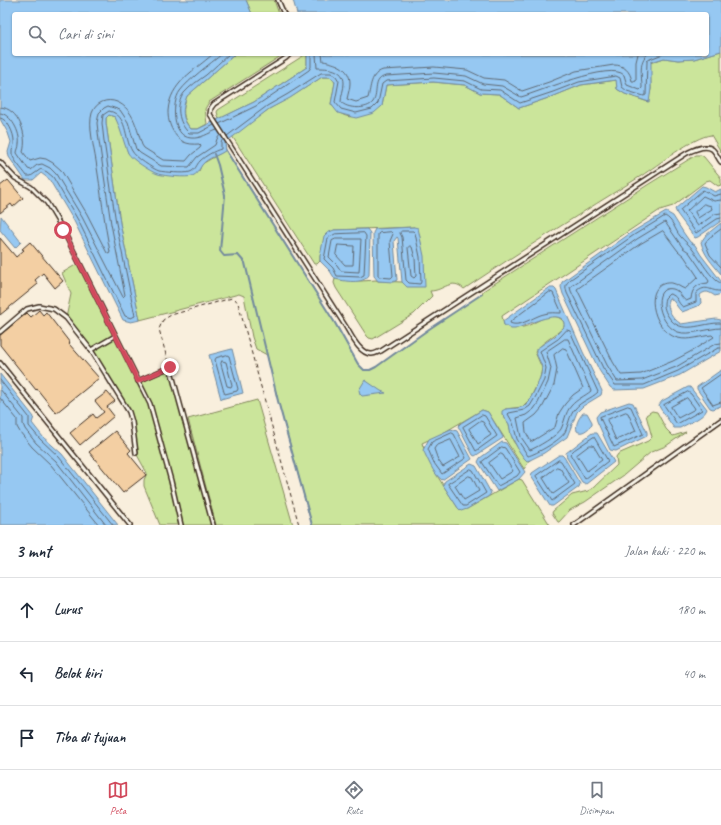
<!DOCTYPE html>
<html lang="id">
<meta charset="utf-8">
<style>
body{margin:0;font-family:Caveat,sans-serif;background:#f2f2f3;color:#1f2937}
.stop{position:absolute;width:12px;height:12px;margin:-9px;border:3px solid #d1495b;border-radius:50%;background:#fff}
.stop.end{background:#d1495b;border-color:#fff;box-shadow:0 1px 4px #0008}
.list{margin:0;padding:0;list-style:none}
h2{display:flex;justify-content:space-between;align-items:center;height:52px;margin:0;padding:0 16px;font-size:17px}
h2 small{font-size:13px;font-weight:400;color:#747a83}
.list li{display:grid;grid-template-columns:26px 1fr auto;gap:12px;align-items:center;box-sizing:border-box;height:64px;padding:0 16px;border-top:1px solid #e0e1e3}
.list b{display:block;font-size:15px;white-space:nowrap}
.list em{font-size:13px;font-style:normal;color:#747a83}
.icon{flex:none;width:22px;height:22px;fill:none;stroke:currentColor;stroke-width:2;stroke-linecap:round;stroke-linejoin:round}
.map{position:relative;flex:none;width:721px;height:525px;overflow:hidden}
.search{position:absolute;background:#fff;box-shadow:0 1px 3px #0004;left:12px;right:12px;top:12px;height:44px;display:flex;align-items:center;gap:10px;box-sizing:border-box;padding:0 14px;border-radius:4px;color:#747a83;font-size:15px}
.sheet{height:244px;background:#fff}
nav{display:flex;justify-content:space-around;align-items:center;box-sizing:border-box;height:56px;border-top:1px solid #e0e1e3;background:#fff;font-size:11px;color:#747a83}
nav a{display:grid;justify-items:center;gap:2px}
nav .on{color:#d1495b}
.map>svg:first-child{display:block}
.green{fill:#cbe59b;stroke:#83885c}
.water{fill:#96c8f2;stroke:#72899d}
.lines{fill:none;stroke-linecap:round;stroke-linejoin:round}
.shore{stroke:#5f6973;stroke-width:1}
.stream{stroke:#72899d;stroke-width:2}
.building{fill:#f3cfa3;stroke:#3b2a1e}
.lane-casing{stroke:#3b2a1e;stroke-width:6}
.path{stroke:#3b2a1e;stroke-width:1;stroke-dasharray:4 3;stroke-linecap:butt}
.lane{stroke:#fbf7ec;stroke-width:3}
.route{stroke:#d1495b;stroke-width:5}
</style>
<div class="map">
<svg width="721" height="525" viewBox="0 0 721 525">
<rect width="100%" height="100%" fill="#f9efdd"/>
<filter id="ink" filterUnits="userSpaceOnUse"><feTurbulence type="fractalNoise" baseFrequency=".025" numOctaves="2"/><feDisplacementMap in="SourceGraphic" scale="8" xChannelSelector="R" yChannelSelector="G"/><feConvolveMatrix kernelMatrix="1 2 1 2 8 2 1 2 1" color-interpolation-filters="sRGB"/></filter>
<g filter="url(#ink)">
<g class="green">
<polygon points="246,0 274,0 279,14 252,14"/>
<path d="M 721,51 L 721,152 L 711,135 C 693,137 658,165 641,176 C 581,213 522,250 464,289 C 451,277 444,291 430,291 L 432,296 L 414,314 L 373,339 L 369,338 L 367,336 L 336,288 L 334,283 L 335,279 L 361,281 L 376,280 L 378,281 L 402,282 L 404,284 L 421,244 L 419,233 L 414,227 L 334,230 L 320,256 L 320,261 L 317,264 L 314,264 L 232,136 L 269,109 L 291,97 L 322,77 L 330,77 L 333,79 L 335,83 L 331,104 C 348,126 361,115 382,106 L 386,85 L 433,82 L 465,85 L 480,93 L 499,94 L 519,108 L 554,96 L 581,85 L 617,80 L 617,89 L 625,94 L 648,102 L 651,89 L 650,63 L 664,58 L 678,60 L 694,59 Z"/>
<path d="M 235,54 L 284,54 L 209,102 L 205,109 L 207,124 L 198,129 L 191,129 C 182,119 182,109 187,96 Z"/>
<polygon points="306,54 307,54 307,67 254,102 219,119 217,112 218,110"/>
<path d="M 109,115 L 115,117 L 120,126 L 128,153 L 199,171 L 202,164 L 226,150 L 335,323 L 358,364 L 364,370 L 370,370 L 376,367 L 429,329 L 482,294 L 483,291 L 649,184 L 696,155 L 701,155 L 704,157 L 721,178 L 721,185 L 718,186 L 710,180 L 706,181 L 673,206 L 660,210 L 502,316 L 504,325 C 509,325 517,328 523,327 C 535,325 548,310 561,319 C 564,322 565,323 564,327 C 555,336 543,341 535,352 L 542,368 L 540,378 L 530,399 L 522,407 L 505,409 L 502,414 L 509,424 L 513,441 L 527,460 L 530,460 L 524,469 L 488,412 L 482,410 L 443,433 L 422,443 C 429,467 445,487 458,508 L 467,509 L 519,479 L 522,480 L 550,525 L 312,525 L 278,401 L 267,355 L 256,349 L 252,337 L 244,296 L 239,294 L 140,320 L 120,223 L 106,123 L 106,117 Z"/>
<polygon points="79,263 138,380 170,367 213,525 160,525 144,486 144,480 147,473 136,453 129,412 91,350 66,318 71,294 62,273"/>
<polygon points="257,400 293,525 216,525 188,419"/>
<polygon points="652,411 657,412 666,429 673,436 686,432 666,446 651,452 624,475 585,502 570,510 559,522 558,522 552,513 553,511 572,495 588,491 593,488 617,465 616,457 618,454 648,441 652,437 646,415"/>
</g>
<g class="water">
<path d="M 0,0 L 246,0 L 252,14 L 14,14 L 14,54 L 235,54 L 187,96 C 182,109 181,119 191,129 L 198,129 L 254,102 L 307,67 L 307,54 L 707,54 L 707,14 L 297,14 L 293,0 L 721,0 L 721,51 L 694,59 L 678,60 L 664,58 L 651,62 L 651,89 L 649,102 L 625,94 L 617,89 L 616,80 L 581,85 L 554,96 L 519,108 L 499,94 L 480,93 L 465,85 L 433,82 L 386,85 L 382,106 L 374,113 L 356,118 L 338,113 L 331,104 L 335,82 L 333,79 L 330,77 L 322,77 L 290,98 L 269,109 L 225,143 L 226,150 C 219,156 208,157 202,165 C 199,169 198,174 192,176 C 187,178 164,176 158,174 C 151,172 131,159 128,153 C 123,141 121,129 115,117 L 109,115 L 106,118 L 106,123 L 120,223 L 140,320 L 131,322 L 123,320 L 74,221 L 49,179 L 41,173 L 33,180 L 25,180 L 9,157 L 8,152 L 11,142 L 8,133 L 0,119 Z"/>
<polygon points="702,186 706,187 715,192 721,189 721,221 698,237 695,238 677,214 675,209"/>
<path d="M 666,212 L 673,216 L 683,232 L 690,242 L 695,245 L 701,255 L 721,281 L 721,294 L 715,296 C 709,292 706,290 700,295 L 701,303 L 698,306 L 682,312 C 677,308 675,301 670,298 L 668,299 C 667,310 672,318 681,324 L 716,319 L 721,320 L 721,351 L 680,375 L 644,389 L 614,390 L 610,387 L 599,370 L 563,294 L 561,287 L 562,282 L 632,232 Z"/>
<polygon points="1,216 21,242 15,248 0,230"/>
<path d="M 721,223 L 721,274 C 712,263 704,255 701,242 L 706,235 Z"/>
<polygon points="414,227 418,228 424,256 425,287 407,287 402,282 398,238 397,237 394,241 397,280 393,282 378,281 374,276 373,233 375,229"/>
<path d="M 367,229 L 370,233 L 369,275 C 363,285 344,281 335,279 L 330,271 L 320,261 L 320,256 L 324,236 L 327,233 L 334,230 Z"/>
<path d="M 549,288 L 554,288 L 556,290 L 583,352 L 602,391 L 601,395 L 583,406 L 577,412 L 567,437 L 544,453 L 530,460 L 527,461 L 524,458 L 519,451 L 511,435 L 509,424 L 502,414 L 502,411 C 508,406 518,411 525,405 C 531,400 542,377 542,369 C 542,362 535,356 536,349 L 555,336 L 564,327 C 567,304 523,327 515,329 L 511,329 L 504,325 L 503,321 Z"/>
<polygon points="232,349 243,393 221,399 209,355"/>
<polygon points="721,370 721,406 713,409 710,408 697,389 697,387"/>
<polygon points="0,374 34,417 32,423 43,437 62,454 118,525 0,525"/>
<polygon points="365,380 381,391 386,393 362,396 360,394 359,390"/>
<path d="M 688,387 L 690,387 L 707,409 C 704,418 688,423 680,428 L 674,428 L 660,408 L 659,405 L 662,401 Z"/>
<polygon points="629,402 633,403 647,432 647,436 616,451 610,450 597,421 596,417 600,412"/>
<polygon points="482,410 488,412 503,437 503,438 475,456 473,455 458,426 461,423"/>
<path d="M 583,413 L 587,413 L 592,422 L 592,425 C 588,429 582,435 577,431 C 575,424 579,418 583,413 Z"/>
<path d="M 451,429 L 457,431 L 472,459 L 442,480 C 433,474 428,459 423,450 L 429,439 Z"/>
<polygon points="592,433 597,433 614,462 586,484 582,482 567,458 566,453"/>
<polygon points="502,442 506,443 525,472 519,479 497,491 478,462 480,458"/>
<polygon points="559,455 562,455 564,457 580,484 579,487 553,506 550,506 531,476 532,473"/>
<polygon points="471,464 476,466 491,493 489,496 467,509 461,511 458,508 443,485 445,481"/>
</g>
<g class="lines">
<g class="shore">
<path d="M 316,54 L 317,68 C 327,68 344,68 344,83 C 344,89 341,96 341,102 C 347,109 367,110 373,102 C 379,93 372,79 386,76 L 434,73 L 466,76 L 483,84 L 502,86 L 521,97 C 539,92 611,61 624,75 L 627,85 L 640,90 L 642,88 C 642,77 638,60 648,54"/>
<path d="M 322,54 L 323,61 C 335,63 350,67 350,83 C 350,88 348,94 347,99 L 356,102 L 368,98 C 371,87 370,74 383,70 L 434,67 L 467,70 L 484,78 L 504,80 L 522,91 L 549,82 L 576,71 L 614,65 C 624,65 630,71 632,81 L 634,81 L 636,80 L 636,62 L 638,54"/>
<path d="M 0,107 C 19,108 28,136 23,152 L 30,161 L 40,158 L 46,159 L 53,163 L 61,170 L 87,214 L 107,253 L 109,254 L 110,252 C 104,222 101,191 96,161 C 94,148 88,126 92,113 C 96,102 107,98 117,102 C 134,109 137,130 142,145 L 144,148 L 163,160 L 186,161 L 191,155 L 200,148 L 201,146 L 199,144 C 187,145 179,142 173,131 C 169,124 168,118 168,111 C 170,83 194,71 213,54"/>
<path d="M 0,113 C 11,114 21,133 19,144 C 19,148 17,150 17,153 L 28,169 L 31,170 L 37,165 L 42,164 L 50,168 L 56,174 L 82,217 L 123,297 L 125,295 L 111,224 L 99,141 L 97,123 L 99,113 L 104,108 L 108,106 L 120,110 L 128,122 L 136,149 L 140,153 L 161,166 L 189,167 L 197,157 L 215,145 L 217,139 L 220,135"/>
<path d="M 0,118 C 8,119 14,134 14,141 C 15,146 11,149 12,154 C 14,161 22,169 27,176 L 31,176 L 41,169 L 47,172 L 53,177 L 78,220 L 125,316 L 131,318 L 135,316 L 116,223 L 104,141 L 102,123 L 103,115 L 109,111 C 128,115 124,138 132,151 C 135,157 153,169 159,171 C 165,172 184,174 190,172 C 196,170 196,165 200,161 C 205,156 214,151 221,149 L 221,142 L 223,139"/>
<polyline points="219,124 256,106 309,70 311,67 311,54"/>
<path d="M 214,125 L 199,133 L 189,133 C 178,123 175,105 184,93 C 190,86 199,80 206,75 C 214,68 221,61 229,54"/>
<path d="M 217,130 C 208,133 201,139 191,138 C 172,137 171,103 180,91 C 188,80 210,64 222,54"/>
<polyline points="227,136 267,106 288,94 321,73 331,73 336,76 339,81 335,102 341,109 356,113 372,109 378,103 382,84 386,81 434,78 465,81 481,89 500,90 520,103 553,92 579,82 616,76 620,78 622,87 627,91 644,96 646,95 647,61 650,59 663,54"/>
<polyline points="721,194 714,196 703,190 680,210 696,233 717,219 721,218"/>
<polyline points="721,200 714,201 703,196 687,211 698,226 715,214 721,213"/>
<polygon points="704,204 711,206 712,209 698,218 695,212"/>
<polyline points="721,229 709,238 705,243 710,255 721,267"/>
<polygon points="402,231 413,231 415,233 420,257 421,282 420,284 409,283 406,280 402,237 400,233"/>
<path d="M 663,231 L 678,251 L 684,256 L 698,277 L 685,289 C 681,288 677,284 672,283 C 641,280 652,332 678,338 C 689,341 701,336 712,335 L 714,337 L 690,352 L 673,361 L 641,374 L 621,375 L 613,362 L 577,289 L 640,244 Z"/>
<polygon points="391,232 393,234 390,241 393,276 391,278 379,277 378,275 378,234 379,233"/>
<polygon points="364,233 366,236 364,275 360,277 337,276 333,268 324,259 328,238 335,234"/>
<polygon points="336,239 361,239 359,272 341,271 337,265 329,257 332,241"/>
<polygon points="338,245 354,246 353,265 345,265 336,255"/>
<polygon points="410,246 412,247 415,258 416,276 414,278 411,276 408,248"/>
<path d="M 721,283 C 712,281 699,257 693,250 C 690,245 684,241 680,236 C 675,230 673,220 665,216 L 634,235 L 571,279 C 565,284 565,286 567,293 L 603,368 L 615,385 L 644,385 L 678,371 L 718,348 L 721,348"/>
<path d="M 721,291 C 710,292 707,283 696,293 L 696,302 L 683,307 C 677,303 678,295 669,294 L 665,298 C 663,305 664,310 668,316 C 681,337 702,322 721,323"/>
<path d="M 550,292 L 553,293 L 561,311 L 561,313 C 555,313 550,312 544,314 C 534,316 520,328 510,323 L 511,321 Z"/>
<path d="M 721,328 C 709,328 689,336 678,332 C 657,324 651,284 673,289 C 680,291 681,298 686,301 L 691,299 C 692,288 697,284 708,283 L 709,281 L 689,252 L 683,248 L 676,238 L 665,222 L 637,239 L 570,287 L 571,291 L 607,365 L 617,381 L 642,380 L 676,367 L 715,344 L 721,343"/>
<path d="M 567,330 L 570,331 L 598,392 C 591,399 581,401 575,409 C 569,416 569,424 565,432 C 561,440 536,454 528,456 L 517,439 L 513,423 L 508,414 L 509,413 L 524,410 L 530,406 L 536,396 L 544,380 L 546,368 L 540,351 L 558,339 Z"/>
<path d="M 565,339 L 568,339 L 591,391 C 585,396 577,399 571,406 C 565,413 565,421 561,429 C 558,435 536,448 530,450 L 521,437 L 517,418 L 526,415 L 534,409 L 538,403 L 548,382 L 551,368 L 546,352 Z"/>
<polygon points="563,348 566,349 583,388 573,395 565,404 559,413 555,427 531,442 526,432 525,423 536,415 542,408 554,385 557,369 554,355"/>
<polygon points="227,355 229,356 238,389 237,391 225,394 224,392 215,360 216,358"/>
<polygon points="222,361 226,362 232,385 231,387 227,386 221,364"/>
<polyline points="721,374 701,388 713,405 721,402"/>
<polyline points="0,380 29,417 29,426 40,439 59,457 113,525"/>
<polyline points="0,389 23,418 23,424 25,429 36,443 56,461 106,525"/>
<polygon points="688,392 691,394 702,410 677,424 664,405"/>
<polyline points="0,398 17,419 17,427 20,432 32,447 51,465 99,525"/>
<polygon points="687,398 694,407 695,409 678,418 671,407"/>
<polygon points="628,406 631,407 643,434 614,447 601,420 600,417"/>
<polygon points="626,412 628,413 636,431 616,440 607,420"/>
<polygon points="482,415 485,416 497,436 476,451 463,427"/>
<polygon points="480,421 483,422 491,435 478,444 469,429"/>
<polygon points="452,433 454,434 466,458 442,474 434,463 428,449 432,442"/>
<polygon points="594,437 608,461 585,479 570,454 574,450"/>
<polygon points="451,440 460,457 443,467 438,460 434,449 436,446"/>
<polygon points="590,445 593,445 602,460 587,471 577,455"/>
<polygon points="502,447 505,448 520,472 517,476 498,486 482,462"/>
<polygon points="501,454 503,455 513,471 500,479 489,463"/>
<polygon points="559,460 561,461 575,484 552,501 536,476"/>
<polygon points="557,467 560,468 569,483 553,494 543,478"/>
<polygon points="471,469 473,470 486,493 466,506 463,506 448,484"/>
<polygon points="469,476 472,477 479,491 464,500 455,486"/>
</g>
<g class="stream">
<polyline points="225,149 335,323 358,364 364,370 370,370 376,367 429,329 482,294"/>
<polyline points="214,154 218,165 225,195 220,251 224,256 238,255 245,263 278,401 312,525"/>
</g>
</g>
<g class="building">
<polygon points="8,180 23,198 13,207 11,204 0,213 0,186"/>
<polygon points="0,238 16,257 24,250 22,249 30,242 63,281 55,288 43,273 35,280 38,284 0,315"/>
<polygon points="39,310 43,315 46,312 70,343 69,344 99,378 56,413 37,389 36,390 0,345 0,335 27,313 31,317"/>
<polygon points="107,392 115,401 107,407 114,416 80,445 70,433 93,414 96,418 104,412 95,401"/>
<polygon points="115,431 131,450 128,453 146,475 123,493 89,452"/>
</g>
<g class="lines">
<g class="lane-casing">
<g id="lane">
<polyline points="278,0 284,14"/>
<path d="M 290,54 L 286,58 L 214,104 L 211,108 L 210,114 L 346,327 C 351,335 360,355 372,354 C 375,354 378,352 381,351 L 687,153 C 693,150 705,144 712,149 C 715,151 718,158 721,162"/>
<polyline points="0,162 15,178 31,187 47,203 63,230 150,404 171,481 181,525"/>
<polyline points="0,332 27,309 39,306 54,309 66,318 91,350 129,412 132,422 136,453"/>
<polyline points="91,350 115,336"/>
<polyline points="0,363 130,525"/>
<polyline points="138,381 170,367 213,525"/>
<polyline points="574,525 721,420"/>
</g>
</g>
<polyline class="path" points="168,362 159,329 163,320 171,315 232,298 235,299 238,303 299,525"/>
<use href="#lane" class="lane"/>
</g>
</g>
<g class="lines" filter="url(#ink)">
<polyline class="route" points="63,230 138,381 170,367"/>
</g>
</svg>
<div class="stop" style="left:63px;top:230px"></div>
<div class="stop end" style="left:170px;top:367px"></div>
<div class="search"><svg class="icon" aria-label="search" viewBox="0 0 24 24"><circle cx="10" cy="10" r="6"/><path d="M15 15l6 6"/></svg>Cari di sini</div>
</div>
<section class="sheet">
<h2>3 mnt<small>Jalan kaki · 220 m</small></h2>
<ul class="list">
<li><svg class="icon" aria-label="ahead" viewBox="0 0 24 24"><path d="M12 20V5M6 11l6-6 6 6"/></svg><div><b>Lurus</b></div><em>180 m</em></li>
<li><svg class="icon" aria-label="left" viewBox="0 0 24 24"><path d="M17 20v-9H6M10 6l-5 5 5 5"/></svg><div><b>Belok kiri</b></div><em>40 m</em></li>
<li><svg class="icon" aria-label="arrive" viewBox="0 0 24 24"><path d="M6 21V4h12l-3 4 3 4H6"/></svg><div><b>Tiba di tujuan</b></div></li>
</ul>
</section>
<nav>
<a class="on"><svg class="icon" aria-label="map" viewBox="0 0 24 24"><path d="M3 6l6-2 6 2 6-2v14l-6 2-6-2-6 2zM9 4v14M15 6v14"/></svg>Peta</a>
<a><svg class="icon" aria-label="directions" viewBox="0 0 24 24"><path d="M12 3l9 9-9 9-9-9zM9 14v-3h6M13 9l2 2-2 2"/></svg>Rute</a>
<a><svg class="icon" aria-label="saved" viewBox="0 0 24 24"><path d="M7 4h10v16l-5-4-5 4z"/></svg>Disimpan</a>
</nav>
